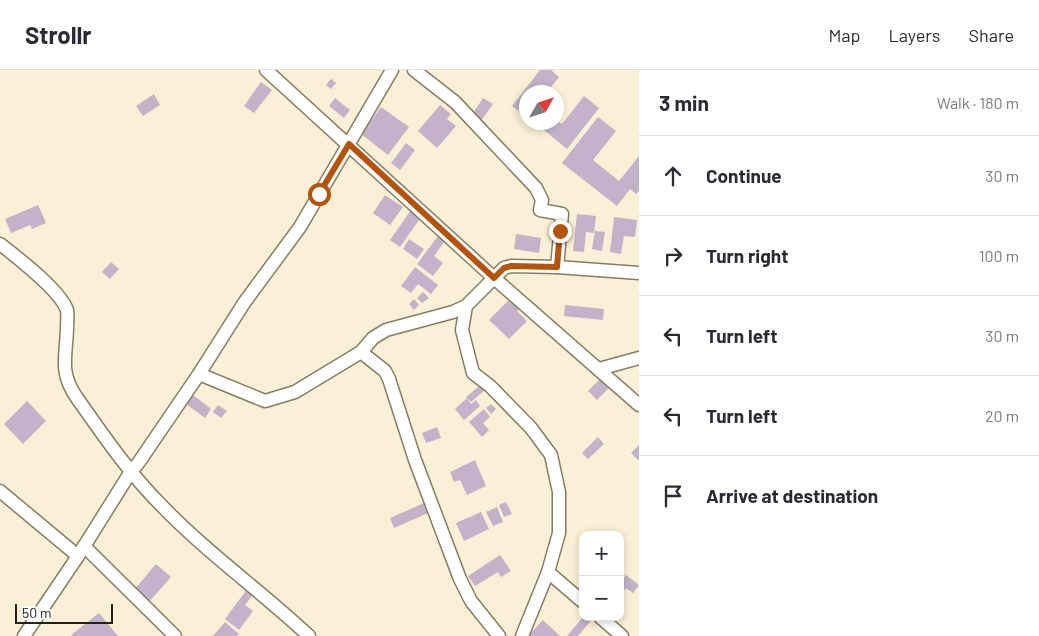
<!DOCTYPE html>
<meta charset="utf-8">
<style>
body{margin:0;font-family:Barlow,sans-serif;background:#f7f7f7;color:#2b2b33}
.controls{position:absolute;right:15px;bottom:15px;display:grid;overflow:hidden;border-radius:10px;box-shadow:0 2px 8px #0003}
.controls button{width:45px;height:45px;display:grid;place-items:center;padding:0;border:0;border-bottom:1px solid #e1e1e2;background:#fff;color:#2b2b33;font:25px sans-serif}
.compass{position:absolute;left:519px;top:15px;width:45px;height:45px;border-radius:50%;background:#fff;box-shadow:0 2px 8px #0003;rotate:51deg}
.scale{position:absolute;left:15px;bottom:12px;width:98px;box-sizing:border-box;padding-left:5px;border:2px solid #252117;border-top:0;font-size:14px;line-height:18px;white-space:nowrap;color:#252117;-webkit-text-stroke:4px #fefefe;paint-order:stroke}
.stop{position:absolute;width:15px;height:15px;margin:-11px;border:4px solid #b45309;border-radius:50%;background:#fff}
.stop.end{background:#b45309;border-color:#fff;box-shadow:0 1px 5px #0008}
.list{margin:0;padding:0;list-style:none}
h2{display:flex;justify-content:space-between;align-items:center;height:65px;margin:0;padding:0 20px;font-size:21px}
h2 small{font-size:16px;font-weight:400;color:#7c7c81}
.list li{display:grid;grid-template-columns:32px 1fr auto;gap:15px;align-items:center;box-sizing:border-box;height:80px;padding:0 20px;border-top:1px solid #e1e1e2}
.list b{display:block;font-size:19px;white-space:nowrap}
.list em{font-size:16px;font-style:normal;color:#7c7c81}
.icon{flex:none;width:28px;height:28px;fill:none;stroke:currentColor;stroke-width:2;stroke-linecap:round;stroke-linejoin:round}
.map{position:relative;flex:none;width:639px;height:566px;overflow:hidden}
header{display:flex;align-items:center;gap:30px;box-sizing:border-box;height:70px;padding:0 25px;background:#fff;border-bottom:1px solid #e1e1e2}
header strong{font-size:24px}
nav{display:flex;gap:28px;margin-inline-start:auto;font-size:18px}
main{display:flex}
aside{flex:1;background:#fff}
.map>svg:first-child{display:block}
.building{fill:#c2b3ca}
.lines{fill:none;stroke-linecap:round;stroke-linejoin:round}
.minor-casing{stroke:#867d64;stroke-width:15}
.minor{stroke:#fff;stroke-width:12}
.route{stroke:#b45309;stroke-width:6}
</style>
<header>
<strong>Strollr</strong>
<nav><a>Map</a><a>Layers</a><a>Share</a></nav>
</header>
<main>
<div class="map">
<svg width="639" height="566" viewBox="0 0 639 566">
<rect width="100%" height="100%" fill="#faf0d5"/>
<g class="building">
<polygon points="540,0 551,0 559,7 547,22 526,22 526,47 512,36"/>
<polygon points="331,9 336,13 331,19 326,15"/>
<polygon points="261,12 272,20 254,43 244,36"/>
<polygon points="154,24 160,35 143,46 136,36"/>
<polygon points="584,26 599,38 567,79 534,52 556,52 556,50 562,54"/>
<polygon points="335,28 350,40 344,48 329,36"/>
<polygon points="483,28 493,34 481,51 472,45"/>
<polygon points="440,35 451,44 447,49 456,56 437,78 418,61"/>
<polygon points="381,37 409,57 388,85 361,64"/>
<polygon points="598,47 616,61 593,90 619,111 639,86 639,121 636,124 630,119 617,136 562,93"/>
<polygon points="406,73 415,80 400,100 391,93"/>
<polygon points="385,125 403,137 390,155 373,143"/>
<polygon points="38,135 46,153 32,159 30,155 11,163 5,149"/>
<polygon points="411,140 421,147 400,177 390,170"/>
<polygon points="577,144 596,146 594,163 586,162 584,182 573,181"/>
<polygon points="614,147 637,150 635,167 624,166 621,184 610,182"/>
<polygon points="595,161 605,162 602,181 592,179"/>
<polygon points="516,164 541,168 539,183 514,179"/>
<polygon points="438,166 445,171 434,186 443,193 433,206 417,194"/>
<polygon points="409,169 424,179 417,189 403,179"/>
<polygon points="111,192 119,199 110,209 102,202"/>
<polygon points="415,197 438,215 431,224 418,214 411,223 401,216"/>
<polygon points="423,222 429,228 422,233 417,228"/>
<polygon points="515,228 522,235 517,241 527,251 509,269 489,250 508,231 511,233"/>
<polygon points="414,229 419,235 414,240 409,234"/>
<polygon points="565,235 604,239 603,250 564,246"/>
<polygon points="603,306 612,315 597,330 588,321"/>
<polygon points="483,313 487,318 471,332 466,327"/>
<polygon points="193,325 211,339 205,348 186,334"/>
<polygon points="467,328 471,334 476,330 480,336 464,350 455,339"/>
<polygon points="27,331 46,351 23,374 4,354"/>
<polygon points="491,334 496,339 491,344 486,338"/>
<polygon points="218,335 227,341 221,348 213,342"/>
<polygon points="484,339 490,347 483,353 489,360 482,367 469,352"/>
<polygon points="437,357 441,368 426,373 422,363"/>
<polygon points="598,367 604,374 588,389 582,383"/>
<polygon points="639,375 639,391 631,383"/>
<polygon points="475,390 486,416 467,425 460,410 454,412 450,402"/>
<polygon points="506,432 512,444 504,447 499,435"/>
<polygon points="424,433 428,443 394,458 390,448"/>
<polygon points="497,437 503,452 493,456 486,442"/>
<polygon points="481,442 489,459 464,471 456,453"/>
<polygon points="500,485 511,501 501,507 498,502 475,516 468,506"/>
<polygon points="156,494 171,507 148,533 134,520"/>
<polygon points="626,505 639,515 633,523 626,518 620,525 620,512"/>
<polygon points="248,518 254,523 245,535 253,541 239,560 225,549"/>
<polygon points="99,543 118,566 72,566 71,565"/>
<polygon points="583,547 594,547 578,566 567,566"/>
<polygon points="543,550 560,566 530,566 529,565"/>
<polygon points="225,552 239,564 237,566 213,566"/>
</g>
<g class="lines">
<g class="minor-casing">
<g id="minor">
<polyline points="266,0 494,208 639,335"/>
<polyline points="414,0 455,32 536,118 542,130 540,140 562,144 557,197"/>
<path d="M 0,174 C 18,188 60,220 67,240 C 68,246 67,253 67,259 C 66,287 59,303 77,328 C 103,365 129,403 161,435 C 207,483 261,521 309,566"/>
<polyline points="466,236 462,260 473,303 490,316 531,358 551,385 559,422 559,463 548,502 522,566"/>
<polyline points="361,282 385,301 389,309 415,390 460,509 471,531 499,566"/>
<polyline points="599,299 639,288"/>
<polyline points="199,304 265,331 295,322 361,282 373,268 386,260 453,242 466,236 504,198 511,196 557,197 639,203"/>
<polyline points="0,421 78,486"/>
<polyline points="84,476 175,566"/>
<polyline points="548,502 583,532"/>
<polyline points="600,547 622,566"/>
<polyline points="24,566 78,486 130,403 139,392 199,304 244,233 300,157 392,0"/>
</g>
</g>
<use href="#minor" class="minor"/>
</g>
<g class="lines">
<polyline class="route" points="319,124 349,74 494,208 504,198 511,196 557,197 560,161"/>
</g>
</svg>
<div class="controls">
<button>+</button>
<button>−</button>
</div>
<svg class="compass" viewBox="-18 -18 36 36"><path d="M0-13l5 13h-10z" fill="#e53935"/><path d="M0 13l5-13h-10z" fill="#7c7c81"/></svg>
<div class="scale">50 m</div>
<div class="stop" style="left:319px;top:124px"></div>
<div class="stop end" style="left:560px;top:161px"></div>
</div>
<aside>
<h2>3 min<small>Walk · 180 m</small></h2>
<ul class="list">
<li><svg class="icon" aria-label="ahead" viewBox="0 0 24 24"><path d="M12 20V5M6 11l6-6 6 6"/></svg><div><b>Continue</b></div><em>30 m</em></li>
<li><svg class="icon" aria-label="right" viewBox="0 0 24 24"><path d="M7 20v-9h11M14 6l5 5-5 5"/></svg><div><b>Turn right</b></div><em>100 m</em></li>
<li><svg class="icon" aria-label="left" viewBox="0 0 24 24"><path d="M17 20v-9H6M10 6l-5 5 5 5"/></svg><div><b>Turn left</b></div><em>30 m</em></li>
<li><svg class="icon" aria-label="left" viewBox="0 0 24 24"><path d="M17 20v-9H6M10 6l-5 5 5 5"/></svg><div><b>Turn left</b></div><em>20 m</em></li>
<li><svg class="icon" aria-label="arrive" viewBox="0 0 24 24"><path d="M6 21V4h12l-3 4 3 4H6"/></svg><div><b>Arrive at destination</b></div></li>
</ul>
</aside>
</main>
